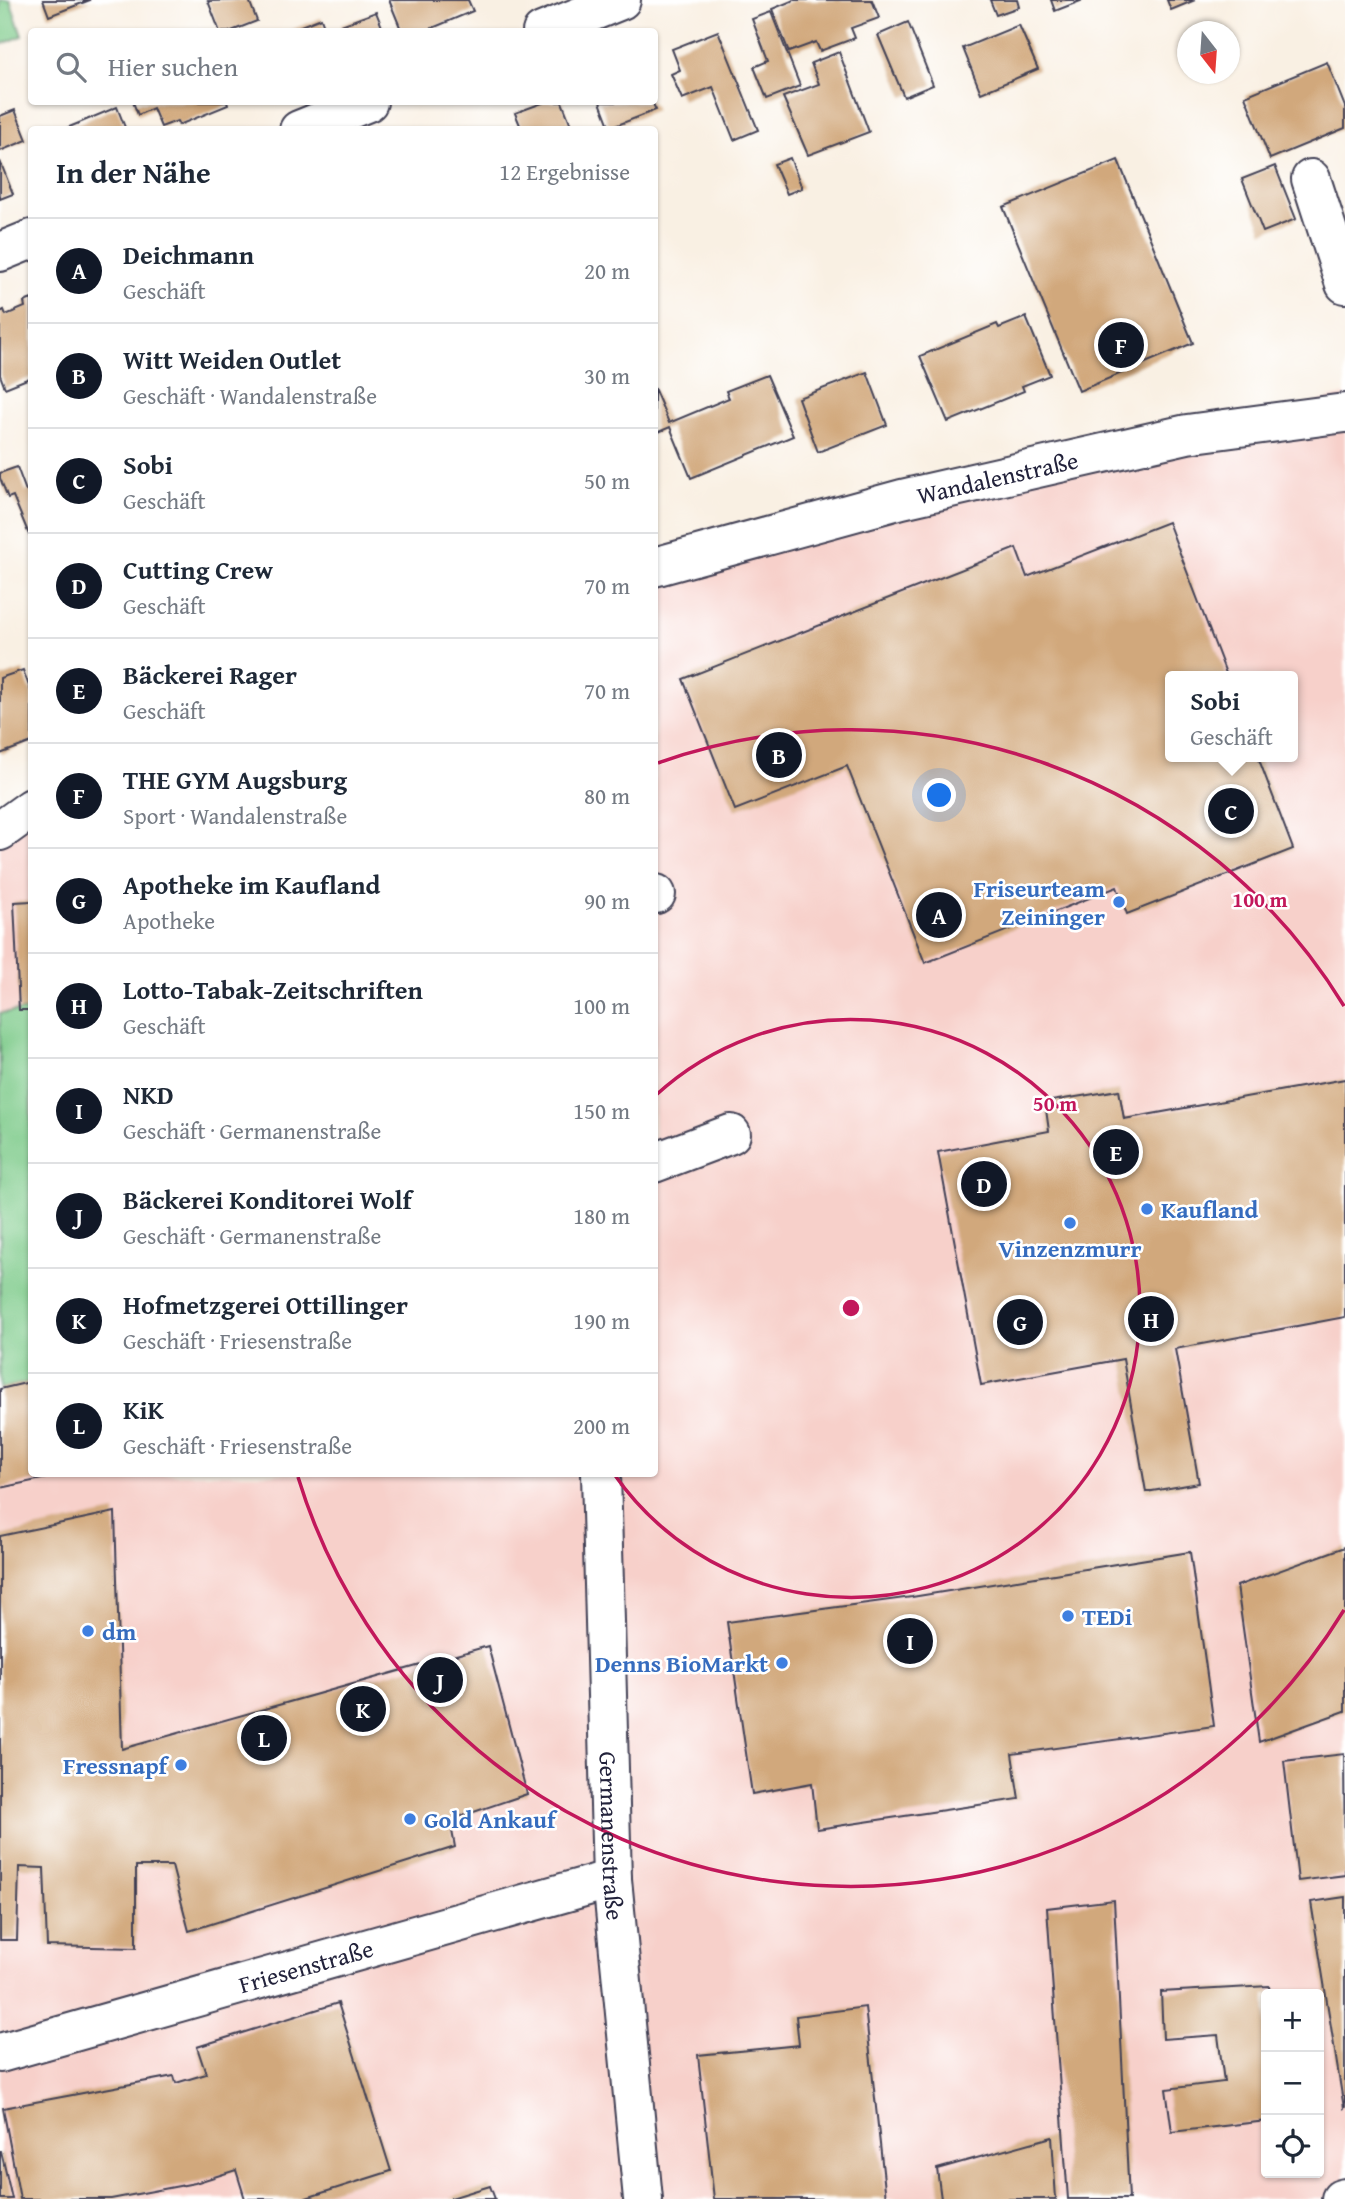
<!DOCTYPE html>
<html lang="de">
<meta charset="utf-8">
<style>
body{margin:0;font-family:"Gentium Book Plus",serif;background:#f2f2f3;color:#1f2937}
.controls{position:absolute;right:21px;bottom:21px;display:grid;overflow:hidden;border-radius:7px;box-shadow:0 2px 5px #0004}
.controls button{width:63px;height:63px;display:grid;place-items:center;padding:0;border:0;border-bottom:2px solid #e0e1e3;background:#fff;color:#1f2937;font:35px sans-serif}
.compass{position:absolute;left:1177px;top:21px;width:63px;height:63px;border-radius:50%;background:#fff;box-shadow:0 2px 5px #0004;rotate:163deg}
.you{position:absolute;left:940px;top:796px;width:24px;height:24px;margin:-18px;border:5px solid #fff;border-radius:50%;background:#1a73e8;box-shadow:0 0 0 10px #1a73e833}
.badge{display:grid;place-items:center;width:46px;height:46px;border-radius:50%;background:#111827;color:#fff;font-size:23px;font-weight:700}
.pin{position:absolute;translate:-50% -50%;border:4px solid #fff;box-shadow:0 2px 7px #0006}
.popup{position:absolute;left:1165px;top:671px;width:133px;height:91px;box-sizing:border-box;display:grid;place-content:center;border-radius:7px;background:#fff;filter:drop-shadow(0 2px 5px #0005);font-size:23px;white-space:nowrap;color:#747a83}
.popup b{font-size:26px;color:#1f2937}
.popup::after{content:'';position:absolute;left:50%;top:100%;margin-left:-14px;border:14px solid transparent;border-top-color:#fff}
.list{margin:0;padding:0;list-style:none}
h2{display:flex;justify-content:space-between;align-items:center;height:91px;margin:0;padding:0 28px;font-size:30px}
h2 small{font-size:23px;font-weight:400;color:#747a83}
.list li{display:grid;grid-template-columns:46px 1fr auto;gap:21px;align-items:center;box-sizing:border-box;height:105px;padding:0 28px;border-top:2px solid #e0e1e3}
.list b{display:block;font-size:26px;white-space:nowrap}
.list p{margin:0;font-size:23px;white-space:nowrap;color:#747a83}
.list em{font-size:23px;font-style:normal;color:#747a83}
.icon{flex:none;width:38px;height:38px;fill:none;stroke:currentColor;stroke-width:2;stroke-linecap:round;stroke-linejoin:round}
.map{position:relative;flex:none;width:1345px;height:2199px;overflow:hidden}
.search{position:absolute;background:#fff;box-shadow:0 2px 5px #0004;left:28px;top:28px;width:630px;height:77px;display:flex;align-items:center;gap:18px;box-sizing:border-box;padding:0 24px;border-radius:7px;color:#747a83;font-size:26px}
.panel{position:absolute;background:#fff;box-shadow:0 2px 5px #0004;left:28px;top:126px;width:630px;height:1351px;border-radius:7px}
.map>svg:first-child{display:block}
.built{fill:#f7d0ca;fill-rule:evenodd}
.green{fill:#7dca89;stroke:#507662;stroke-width:2}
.building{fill:#d1a87c}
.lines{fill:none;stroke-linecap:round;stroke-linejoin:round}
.minor-casing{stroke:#424154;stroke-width:42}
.minor{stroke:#fff;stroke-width:38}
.ring{fill:none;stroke:#c2185b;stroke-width:3.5}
.shop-dot{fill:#3f7fe0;stroke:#fff;stroke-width:2.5}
.labels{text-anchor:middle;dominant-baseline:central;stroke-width:5;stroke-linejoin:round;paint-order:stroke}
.street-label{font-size:24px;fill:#22223b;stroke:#fff}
.shop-label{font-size:24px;font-weight:bold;fill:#366cbe;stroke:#fff;text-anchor:start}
.centre{fill:#c2185b;stroke:#fff;stroke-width:3.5}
.ring-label{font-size:21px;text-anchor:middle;font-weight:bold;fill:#c2185b;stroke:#fff;stroke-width:5;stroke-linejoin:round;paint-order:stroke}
</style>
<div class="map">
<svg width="1345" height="2199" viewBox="0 0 1345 2199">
<rect width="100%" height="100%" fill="#fff"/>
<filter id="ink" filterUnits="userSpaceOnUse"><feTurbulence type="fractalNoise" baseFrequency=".0143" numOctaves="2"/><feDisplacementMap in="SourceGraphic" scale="14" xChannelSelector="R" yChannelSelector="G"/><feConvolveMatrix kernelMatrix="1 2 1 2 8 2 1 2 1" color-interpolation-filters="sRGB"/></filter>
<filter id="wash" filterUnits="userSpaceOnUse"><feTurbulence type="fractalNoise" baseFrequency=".00686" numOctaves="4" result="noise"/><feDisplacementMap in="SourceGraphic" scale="28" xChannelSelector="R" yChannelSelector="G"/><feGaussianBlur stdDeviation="1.57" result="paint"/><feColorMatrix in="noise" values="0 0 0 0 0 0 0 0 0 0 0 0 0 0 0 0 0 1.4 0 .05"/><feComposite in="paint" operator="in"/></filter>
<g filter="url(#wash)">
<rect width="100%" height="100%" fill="#f9f0e3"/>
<path class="built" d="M 1345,395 L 1345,2199 L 0,2199 L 0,807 L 13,796 L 31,789 L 32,1474 L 654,1474 L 655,565 ZM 1170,676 L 1292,676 L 1292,757 L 1170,757 ZM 1266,1994 L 1319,1994 L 1319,2173 L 1266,2173 Z"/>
<g class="green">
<polygon points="0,0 10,0 22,36 0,45"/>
<polygon points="31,1010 31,1390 29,1382 0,1389 0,1013"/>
</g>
<g id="blocks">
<g class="building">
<polygon points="43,0 90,0 49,16"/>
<polygon points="249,0 257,21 229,32 220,32 208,1"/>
<polygon points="389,0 468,0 473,11 423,32 402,32"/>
<polygon points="794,0 872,0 879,18 851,28 855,38 820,51 816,42 789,52 772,9"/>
<polygon points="990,0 1017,0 1019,7 996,15"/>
<polygon points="1051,0 1083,0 1055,11"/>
<polygon points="1167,0 1195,0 1171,10"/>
<polygon points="376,12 384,32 344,32 341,25"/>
<polygon points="771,12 800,86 767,99 754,67 768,61 752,19"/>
<polygon points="321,18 326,32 288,32 288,31"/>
<polygon points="908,22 933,85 904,97 878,35"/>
<polygon points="1019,25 1038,69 981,93 963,48"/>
<polygon points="718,31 758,130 734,140 713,87 682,99 671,74 680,70 672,49"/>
<polygon points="839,52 869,132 808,155 783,97 819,84 811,63"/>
<polygon points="1327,62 1345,107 1345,128 1270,159 1245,96"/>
<polygon points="133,102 227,102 228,105 179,125 177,121 161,127 153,108 138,115"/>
<polygon points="545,102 562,102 573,130 522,130 515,113"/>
<polygon points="600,102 652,102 656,110 610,128"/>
<polygon points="117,107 126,130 62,130 79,123"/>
<polygon points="15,110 27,140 0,151 0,116"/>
<polygon points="790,158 802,188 787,194 774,164"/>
<polygon points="1118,160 1193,343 1079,391 1003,207"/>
<polygon points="0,161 13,194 0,199"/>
<polygon points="1275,166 1296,219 1263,232 1242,179"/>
<polygon points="32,299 32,377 5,388 0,375 0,312 4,310 6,315 25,307 24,302"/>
<polygon points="1026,317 1050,375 1022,386 1024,391 948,422 920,356 997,324 999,328"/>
<polygon points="867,372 887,425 818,452 798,398"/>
<polygon points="767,375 793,436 691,478 670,427 654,434 654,388 669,423 729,398 726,391"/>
<polygon points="17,467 26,491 32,489 30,537 13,496 8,498 0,478 0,473"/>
<polygon points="1168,522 1227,676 1170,676 1170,757 1258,757 1293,849 1127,914 1117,887 925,963 847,766 735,810 683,679 1016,548 1027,577"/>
<polygon points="23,670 32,694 32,742 0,754 0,678"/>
<polygon points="32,901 32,1010 19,1010 14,902"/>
<polygon points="1345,1079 1345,1317 1175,1349 1199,1483 1146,1492 1123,1359 981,1385 938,1152 1049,1131 1045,1102 1119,1090 1124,1119"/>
<polygon points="30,1382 32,1474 50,1474 51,1477 0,1488 0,1389"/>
<polygon points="115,1512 122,1749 488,1646 527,1794 450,1820 455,1847 189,1931 172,1866 136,1866 136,1948 47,1946 44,1868 19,1867 17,1940 0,1940 0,1536"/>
<polygon points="1345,1547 1345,1711 1259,1742 1237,1586"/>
<polygon points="1190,1552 1214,1726 1012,1754 1019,1799 817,1829 812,1783 752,1794 727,1622 912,1597"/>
<polygon points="1344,1754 1345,1875 1298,1881 1284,1761"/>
<polygon points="1345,1897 1345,2107 1344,2108 1311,1902"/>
<polygon points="1114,1900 1129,2199 1068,2199 1047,1908"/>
<polygon points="1269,1986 1270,1994 1266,1994 1266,2121 1172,2132 1166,2089 1224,2082 1218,2035 1163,2039 1161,1992"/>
<polygon points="338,2003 391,2171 303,2199 245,2199 236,2170 195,2183 111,2199 20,2199 3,2108 174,2076 176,2083 206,2074 197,2047"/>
<polygon points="865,2007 886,2199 714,2199 698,2055 799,2045 796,2016"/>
<polygon points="1052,2137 1056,2199 941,2199 937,2169"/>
<polygon points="0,2151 1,2151 12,2199 0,2199"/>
<polygon points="490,2186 495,2199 451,2199 451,2198"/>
</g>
</g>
</g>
<g filter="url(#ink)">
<use href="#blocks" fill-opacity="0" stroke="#424154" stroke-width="2"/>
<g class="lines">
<g class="minor-casing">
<g id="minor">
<polyline points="542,32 621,0"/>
<polyline points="299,130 368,102"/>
<polyline points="1311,179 1345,284"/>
<polyline points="0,252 32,239"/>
<path id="s1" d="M 654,567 L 902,499 L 1187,434 L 1345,413"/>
<polyline points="0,831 32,808"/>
<polyline points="654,894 656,894"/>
<polyline points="654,1163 731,1134"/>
<path id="s2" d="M 601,1474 L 612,1879 L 643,2199"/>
<path id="s3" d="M 0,2053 L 612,1879"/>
<polyline points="1341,2199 1345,2198"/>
</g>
</g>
<use href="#minor" class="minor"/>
</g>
</g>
<g class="ring">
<path d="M656 1095A289 289 0 1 1 614 1474"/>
<path d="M1344 1610A578 578 0 0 1 298 1477M658 763A578 578 0 0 1 1344 1006"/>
</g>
<g class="shop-dot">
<circle cx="1119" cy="902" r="7"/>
<circle cx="1147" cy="1209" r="7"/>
<circle cx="1070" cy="1223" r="7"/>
<circle cx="1068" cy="1616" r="7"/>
<circle cx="88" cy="1631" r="7"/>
<circle cx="782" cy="1663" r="7"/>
<circle cx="181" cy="1765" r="7"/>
<circle cx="410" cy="1819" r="7"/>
</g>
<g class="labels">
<g class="street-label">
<text stroke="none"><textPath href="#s1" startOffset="355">Wandalenstraße</textPath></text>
<text stroke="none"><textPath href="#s2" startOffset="362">Germanenstraße</textPath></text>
<text stroke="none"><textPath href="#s3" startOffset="318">Friesenstraße</textPath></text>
</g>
<g class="shop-label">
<text x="1105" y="888" text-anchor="end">Friseurteam<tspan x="1105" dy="28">Zeininger</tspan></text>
<text x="1161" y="1209">Kaufland</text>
<text x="1070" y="1248" text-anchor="middle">Vinzenzmurr</text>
<text x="1082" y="1616">TEDi</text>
<text x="102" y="1631">dm</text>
<text x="768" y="1663" text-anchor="end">Denns BioMarkt</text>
<text x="167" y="1765" text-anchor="end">Fressnapf</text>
<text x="424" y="1819">Gold Ankauf</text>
</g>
</g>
<circle cx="851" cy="1308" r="10" class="centre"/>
<g class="ring-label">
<text x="1260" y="907">100 m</text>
<text x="1055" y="1111">50 m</text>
</g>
</svg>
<div class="controls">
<button>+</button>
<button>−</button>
<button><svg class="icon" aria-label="locate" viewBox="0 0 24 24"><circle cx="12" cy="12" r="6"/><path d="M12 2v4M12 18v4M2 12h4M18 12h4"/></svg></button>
</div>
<svg class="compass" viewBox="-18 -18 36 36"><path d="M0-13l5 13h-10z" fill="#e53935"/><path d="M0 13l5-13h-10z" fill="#747a83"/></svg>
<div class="you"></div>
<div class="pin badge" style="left:939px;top:915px">A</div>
<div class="pin badge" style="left:779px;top:755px">B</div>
<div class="pin badge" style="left:1231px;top:811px">C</div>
<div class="popup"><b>Sobi</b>Geschäft</div>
<div class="pin badge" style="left:984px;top:1184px">D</div>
<div class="pin badge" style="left:1116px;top:1152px">E</div>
<div class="pin badge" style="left:1121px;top:345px">F</div>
<div class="pin badge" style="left:1020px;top:1322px">G</div>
<div class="pin badge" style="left:1151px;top:1319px">H</div>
<div class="pin badge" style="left:910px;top:1641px">I</div>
<div class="pin badge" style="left:440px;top:1680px">J</div>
<div class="pin badge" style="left:363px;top:1709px">K</div>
<div class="pin badge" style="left:264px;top:1738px">L</div>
<div class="search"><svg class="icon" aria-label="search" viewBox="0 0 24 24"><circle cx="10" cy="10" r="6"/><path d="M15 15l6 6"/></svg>Hier suchen</div>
<section class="panel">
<h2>In der Nähe<small>12 Ergebnisse</small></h2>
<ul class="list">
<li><span class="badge">A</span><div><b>Deichmann</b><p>Geschäft</p></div><em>20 m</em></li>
<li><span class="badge">B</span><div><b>Witt Weiden Outlet</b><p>Geschäft · Wandalenstraße</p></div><em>30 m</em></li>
<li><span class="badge">C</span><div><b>Sobi</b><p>Geschäft</p></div><em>50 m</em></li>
<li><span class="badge">D</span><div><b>Cutting Crew</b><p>Geschäft</p></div><em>70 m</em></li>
<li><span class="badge">E</span><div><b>Bäckerei Rager</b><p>Geschäft</p></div><em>70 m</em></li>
<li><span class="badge">F</span><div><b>THE GYM Augsburg</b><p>Sport · Wandalenstraße</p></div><em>80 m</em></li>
<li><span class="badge">G</span><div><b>Apotheke im Kaufland</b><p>Apotheke</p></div><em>90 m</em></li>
<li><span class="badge">H</span><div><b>Lotto-Tabak-Zeitschriften</b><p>Geschäft</p></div><em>100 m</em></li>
<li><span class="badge">I</span><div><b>NKD</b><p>Geschäft · Germanenstraße</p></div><em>150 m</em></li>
<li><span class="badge">J</span><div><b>Bäckerei Konditorei Wolf</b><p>Geschäft · Germanenstraße</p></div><em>180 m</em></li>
<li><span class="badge">K</span><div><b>Hofmetzgerei Ottillinger</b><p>Geschäft · Friesenstraße</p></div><em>190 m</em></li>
<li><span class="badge">L</span><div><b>KiK</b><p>Geschäft · Friesenstraße</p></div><em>200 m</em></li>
</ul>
</section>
</div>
